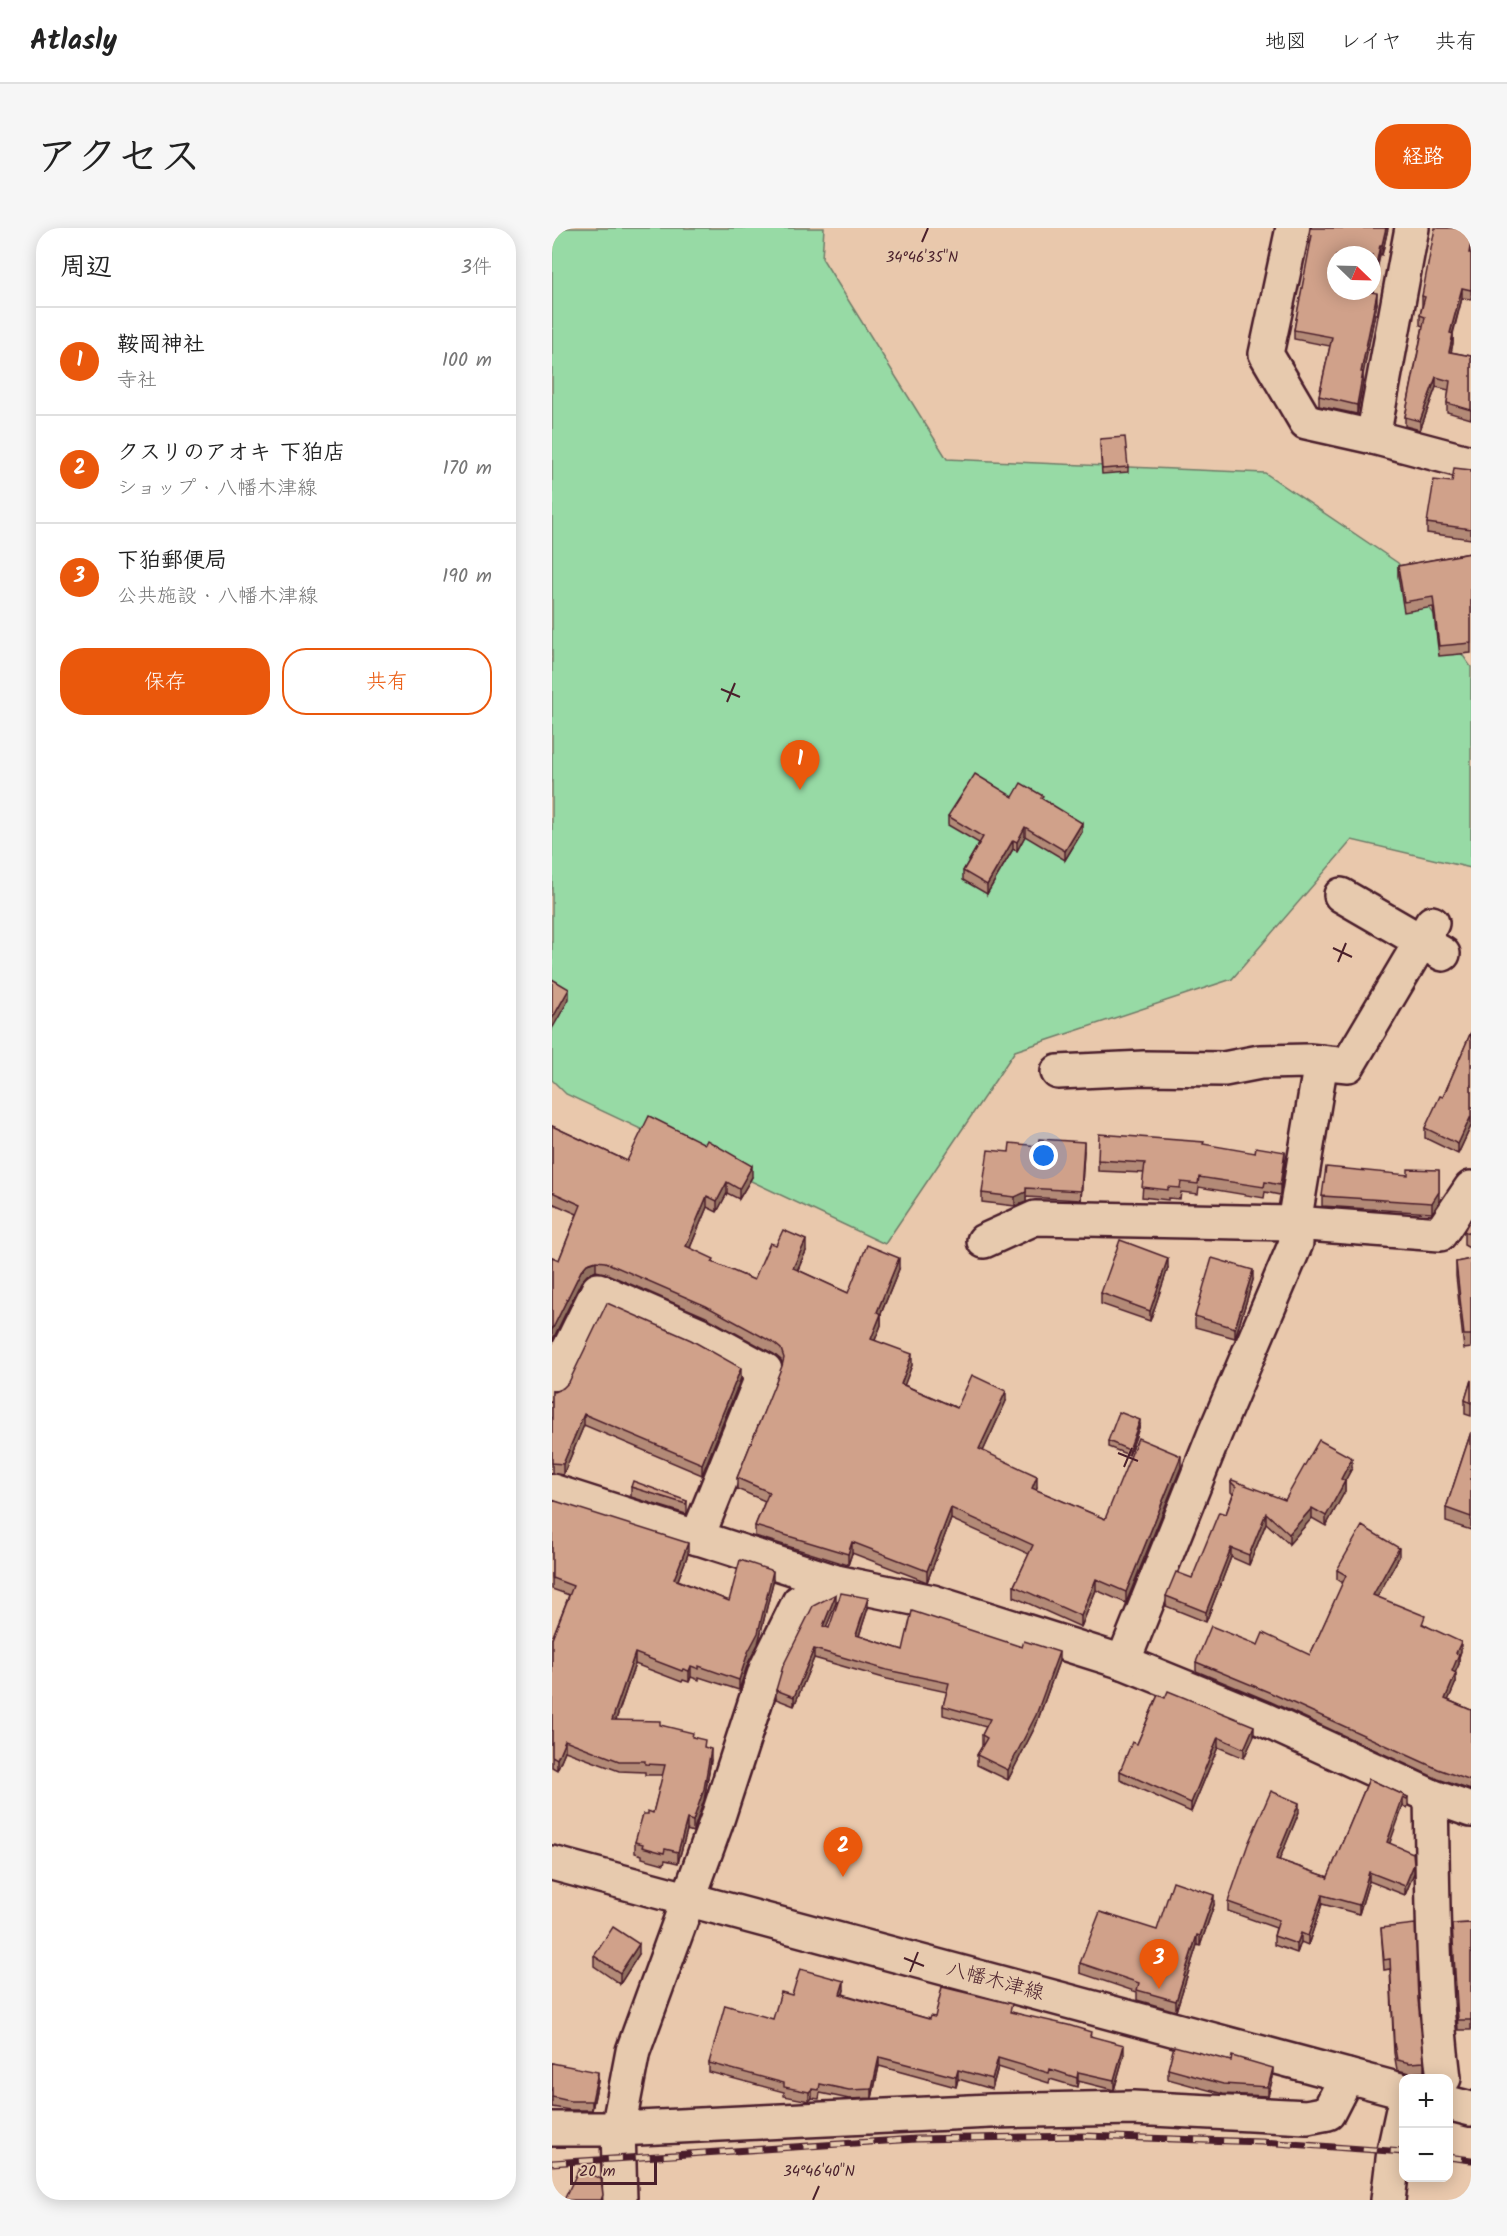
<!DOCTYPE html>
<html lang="ja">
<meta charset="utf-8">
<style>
body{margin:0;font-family:Kalam,"Klee One",sans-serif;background:#f6f6f6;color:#222}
.controls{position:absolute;right:18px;bottom:18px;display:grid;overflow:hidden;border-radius:12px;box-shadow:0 3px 15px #0003}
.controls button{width:54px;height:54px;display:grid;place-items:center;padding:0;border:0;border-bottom:2px solid #e0e0e0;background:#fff;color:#222;font:30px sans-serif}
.compass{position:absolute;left:775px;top:18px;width:54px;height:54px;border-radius:50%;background:#fff;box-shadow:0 3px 15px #0003;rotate:113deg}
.scale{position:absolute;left:18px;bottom:15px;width:87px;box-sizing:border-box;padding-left:6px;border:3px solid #4a1f2b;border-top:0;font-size:16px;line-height:21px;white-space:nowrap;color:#4a1f2b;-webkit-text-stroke:4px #e7caae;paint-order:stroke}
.you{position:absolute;left:492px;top:928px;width:21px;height:21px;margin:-15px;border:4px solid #fff;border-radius:50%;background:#1a73e8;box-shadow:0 0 0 9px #1a73e833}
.badge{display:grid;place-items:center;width:39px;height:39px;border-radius:50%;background:#ea580c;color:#fff;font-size:20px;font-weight:700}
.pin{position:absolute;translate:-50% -50px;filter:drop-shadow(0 2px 3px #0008)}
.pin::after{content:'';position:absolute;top:32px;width:21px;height:18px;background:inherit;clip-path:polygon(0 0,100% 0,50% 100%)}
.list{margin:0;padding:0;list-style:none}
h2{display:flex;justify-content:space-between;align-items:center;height:78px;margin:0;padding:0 24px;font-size:26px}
h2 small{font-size:20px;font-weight:400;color:#767676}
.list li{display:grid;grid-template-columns:39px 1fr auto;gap:18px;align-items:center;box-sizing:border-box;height:108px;padding:0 24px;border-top:2px solid #e0e0e0}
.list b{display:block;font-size:22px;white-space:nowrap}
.list p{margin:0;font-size:20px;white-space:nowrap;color:#767676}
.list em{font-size:20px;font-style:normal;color:#767676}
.actions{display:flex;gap:12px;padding:18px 24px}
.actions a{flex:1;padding:14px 0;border:2px solid #ea580c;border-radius:24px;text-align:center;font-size:21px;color:#ea580c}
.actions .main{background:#ea580c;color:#fff}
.map{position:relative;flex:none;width:919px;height:1972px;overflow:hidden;border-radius:24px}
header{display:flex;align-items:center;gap:36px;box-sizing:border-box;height:84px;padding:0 30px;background:#fff;border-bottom:2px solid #e0e0e0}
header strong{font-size:28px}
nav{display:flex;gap:33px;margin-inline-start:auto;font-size:21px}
.intro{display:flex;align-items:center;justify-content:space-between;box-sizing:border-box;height:144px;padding:0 36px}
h1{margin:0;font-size:42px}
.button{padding:15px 27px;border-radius:24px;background:#ea580c;color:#fff;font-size:21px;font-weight:700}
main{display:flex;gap:36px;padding:0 36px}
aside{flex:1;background:#fff;border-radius:24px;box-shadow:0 3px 15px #0003}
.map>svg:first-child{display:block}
.green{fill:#97daa5;stroke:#707c68;stroke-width:1.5}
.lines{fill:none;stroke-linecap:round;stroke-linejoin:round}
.minor-casing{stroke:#4a1f2b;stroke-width:38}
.major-casing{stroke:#4a1f2b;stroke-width:38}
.minor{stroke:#e7caae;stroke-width:33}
.major{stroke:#e7caae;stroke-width:33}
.rail-casing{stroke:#4a1f2b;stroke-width:7}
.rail{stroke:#e7caae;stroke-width:4.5;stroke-dasharray:14;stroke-linecap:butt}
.wall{fill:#b38a77;stroke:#4a1f2b;stroke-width:1.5}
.shaded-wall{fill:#927161;stroke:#4a1f2b;stroke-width:1.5}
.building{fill:#d0a18a;stroke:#4a1f2b;stroke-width:1.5}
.ticks{fill:none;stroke:#4a1f2b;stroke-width:2}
.labels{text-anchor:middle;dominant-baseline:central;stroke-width:4.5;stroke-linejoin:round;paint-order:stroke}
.street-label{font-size:20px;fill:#4a1f2b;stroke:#e7caae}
.ticks-label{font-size:15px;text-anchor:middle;fill:#4a1f2b;stroke:#e7caae;stroke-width:4.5;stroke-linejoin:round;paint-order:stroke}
</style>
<header>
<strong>Atlasly</strong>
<nav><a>地図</a><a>レイヤ</a><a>共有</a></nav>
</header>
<div class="intro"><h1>アクセス</h1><a class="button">経路</a></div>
<main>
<aside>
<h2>周辺<small>3件</small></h2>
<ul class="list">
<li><span class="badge">1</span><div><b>鞍岡神社</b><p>寺社</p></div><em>100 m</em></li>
<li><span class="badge">2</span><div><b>クスリのアオキ 下狛店</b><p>ショップ · 八幡木津線</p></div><em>170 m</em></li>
<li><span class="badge">3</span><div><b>下狛郵便局</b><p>公共施設 · 八幡木津線</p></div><em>190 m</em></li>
</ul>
<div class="actions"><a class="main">保存</a><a>共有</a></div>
</aside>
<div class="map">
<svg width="919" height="1972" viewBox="0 0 919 1972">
<rect width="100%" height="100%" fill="#e9c8ac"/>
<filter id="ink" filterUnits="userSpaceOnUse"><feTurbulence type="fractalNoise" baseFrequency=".0167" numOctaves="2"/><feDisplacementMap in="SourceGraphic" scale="12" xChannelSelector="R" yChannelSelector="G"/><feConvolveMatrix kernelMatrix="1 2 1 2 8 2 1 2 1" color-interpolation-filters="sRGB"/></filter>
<g filter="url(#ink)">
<polygon class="green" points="0,0 272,0 270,30 395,231 713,245 846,335 919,439 919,640 800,612 680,751 463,823 333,1016 14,866 0,852"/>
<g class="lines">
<g class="minor-casing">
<g id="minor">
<polyline points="741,0 714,126 754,194 821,209"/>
<polyline points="860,0 821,209 919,235"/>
<polyline points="789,667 891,726"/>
<polyline points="506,844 592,840 672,841 708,834 756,833 796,837 880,695"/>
<polyline points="432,1013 483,990 742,995 769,834"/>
<polyline points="0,1156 46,1062 147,1106 213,1142 145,1310"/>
<path d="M 0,1263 L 284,1354 L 381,1374 L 571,1434 L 711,1491 L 879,1568 C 881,1662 880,1757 892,1850"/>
<polyline points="571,1434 663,1205 744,1015 742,995 888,1006 919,960"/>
<polyline points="879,1568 919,1582"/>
<polyline points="0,1901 66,1901 438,1883 581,1880 755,1889 776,1885 795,1848"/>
<polyline points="68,1972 66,1901 81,1823 164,1595 214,1441 247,1374 284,1354"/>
<polyline points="836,1972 842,1923 852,1877"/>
</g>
</g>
<g class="major-casing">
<g id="major">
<polyline points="0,1635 852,1863"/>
<polyline points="896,1875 919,1881"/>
</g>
</g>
<use href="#minor" class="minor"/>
<use href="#major" class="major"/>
<g class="rail-casing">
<g id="rail">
<polyline points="896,1929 919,1932"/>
<polyline points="0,1935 364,1911 533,1908 710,1914 852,1924"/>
</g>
</g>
<use href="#rail" class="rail"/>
</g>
<g class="wall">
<polygon points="836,0 830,27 828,26 821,64 825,75 811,144 811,154 805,186 767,178 767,168 778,118 742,111 742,102 759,16 757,15 757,6"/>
<polygon points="919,0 919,71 910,70 901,106 901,115 899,124 919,128 919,191 895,184 895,175 897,162 884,159 868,202 853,198 853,189 871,98 868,97 868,87 870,78 870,68"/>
<polygon points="548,216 576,239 576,244 550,246"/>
<polygon points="919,242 919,311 875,305 875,295 900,254"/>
<polygon points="919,325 919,425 887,428 881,379 852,384 846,348 846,338"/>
<polygon points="461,569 491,571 530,604 513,632 473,608 465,623 461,621 435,666 411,652 411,643 427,615 396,597 396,588"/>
<polygon points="919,804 919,898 906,926 873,910 873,900 891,869"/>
<polygon points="0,898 75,933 200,949 187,971 175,965 165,984 155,979 138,1020 162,1035 202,1052 224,1017 254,1023 246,1042 296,1065 347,1041 329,1086 329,1097 323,1112 360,1137 352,1157 405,1180 454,1173 431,1223 485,1259 484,1262 553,1291 629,1239 574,1375 544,1362 529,1399 462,1369 462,1358 477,1326 399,1291 375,1354 300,1325 296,1337 203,1308 203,1298 213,1273 185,1261 185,1250 231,1137 229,1132 222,1126 154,1089 53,1045 44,1043 35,1047 29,1054 0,1113 0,1029 7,1032 25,986 0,975"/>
<polygon points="652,917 733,934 728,967 713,964 712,970 647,959 646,966 629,964 628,971 616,970 616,972 590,969 592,945 546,943 546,932"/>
<polygon points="532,923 529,972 474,969 474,974 463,978 430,974 430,965 457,924"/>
<polygon points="856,947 887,975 880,985 770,978 770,968"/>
<polygon points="919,990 919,1021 912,1017 912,1003"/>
<polygon points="919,1031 919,1120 912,1121 904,1048 904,1034"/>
<polygon points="616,1040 598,1093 549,1076 549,1065"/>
<polygon points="701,1052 683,1110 643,1099 643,1088"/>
<polygon points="189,1150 150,1247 32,1197 11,1247 0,1245 0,1163"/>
<polygon points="919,1152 919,1188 913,1186 913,1172"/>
<polygon points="588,1197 577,1227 556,1219 556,1213"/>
<polygon points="919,1204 919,1302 894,1294 894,1280"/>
<polygon points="800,1240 793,1253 793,1263 774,1298 760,1290 737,1316 714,1295 697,1337 679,1329 654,1394 614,1378 614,1368 640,1350 674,1286 681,1266 679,1264 679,1254 733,1272"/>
<polygon points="79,1259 135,1273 135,1284 134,1286 79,1269"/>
<polygon points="0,1272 136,1326 126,1352 177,1373 221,1354 206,1416 196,1435 187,1462 147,1449 147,1452 139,1449 137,1454 131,1452 130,1454 83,1436 64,1492 108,1497 141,1509 153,1520 159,1532 152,1572 141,1604 135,1602 126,1635 113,1632 112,1636 90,1630 90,1627 83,1625 83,1614 96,1586 101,1585 111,1547 93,1547 93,1544 67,1543 13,1523 5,1542 0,1539 0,1411 17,1367 0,1361"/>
<polygon points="847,1329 825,1369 873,1397 909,1423 907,1429 907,1436 903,1444 904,1454 896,1472 919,1482 919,1562 886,1551 719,1474 644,1443 644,1434 706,1417 758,1427 791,1355 785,1351 785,1342"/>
<polygon points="284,1375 274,1399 277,1400 316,1380 307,1408 351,1422 507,1433 484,1497 456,1552 425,1537 425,1527 431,1517 430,1517 430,1507 434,1499 391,1487 391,1478 395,1464 335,1451 262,1430 242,1478 224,1471 224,1462"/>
<polygon points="606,1467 702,1508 692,1530 666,1519 639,1584 568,1552 568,1543 585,1516"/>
<polygon points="817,1551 856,1569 856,1578 855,1580 851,1578 837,1615 862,1645 853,1667 817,1653 807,1686 770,1676 756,1717 749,1714 745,1725 722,1717 722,1708 724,1700 676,1683 676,1674 747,1584 727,1632 776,1649"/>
<polygon points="662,1677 648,1718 645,1717 624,1783 585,1772 585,1764 528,1745 528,1735"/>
<polygon points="919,1695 919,1802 906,1802 900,1696"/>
<polygon points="829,1700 866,1771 872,1834 872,1844 858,1845 845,1842 842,1825 838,1741 832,1742"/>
<polygon points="87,1726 68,1756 42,1738 42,1728"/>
<polygon points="292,1762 291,1766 377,1791 383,1789 460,1784 539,1808 572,1827 562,1862 526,1853 525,1859 498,1851 497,1855 446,1839 440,1861 406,1851 404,1859 327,1838 320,1870 297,1871 268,1865 267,1871 260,1870 257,1873 232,1868 232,1864 157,1844 157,1835 221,1791 240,1767"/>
<polygon points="679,1833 721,1849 716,1868 671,1866 616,1851 616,1841"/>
<polygon points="0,1835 46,1853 40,1882 18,1882 0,1879"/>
</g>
<g class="shaded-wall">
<polygon points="834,0 836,0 830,27 830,17"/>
<polygon points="828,17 828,26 819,73 819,63 820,63 820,58"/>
<polygon points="910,60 910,70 898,115 898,105"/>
<polygon points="825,65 825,75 810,152 811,144 811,154 805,186 805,177 809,144"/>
<polygon points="901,106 901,115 897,134 897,124"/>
<polygon points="884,149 884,159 868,202 868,193"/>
<polygon points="530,595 530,604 513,632 513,623"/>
<polygon points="473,599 473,608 465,623 465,614"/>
<polygon points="461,612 461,621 435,666 435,657"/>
<polygon points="17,761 17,771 0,801 0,791"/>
<polygon points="919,888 919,898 906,926 906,916"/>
<polygon points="532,914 532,923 529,972 529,963"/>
<polygon points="733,924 733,934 728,967 728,957"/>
<polygon points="200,938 200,949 187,971 187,961"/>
<polygon points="887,942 887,975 880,985 880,975"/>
<polygon points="175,954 175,965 165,984 165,973"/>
<polygon points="474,960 474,974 463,978 463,969"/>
<polygon points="155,968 155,979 134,1029 134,1018"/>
<polygon points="254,1012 254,1023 241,1051 241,1040"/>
<polygon points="347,1030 347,1041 325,1095 325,1084"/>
<polygon points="616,1030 616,1040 598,1093 598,1083"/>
<polygon points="44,1033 44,1043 35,1047 29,1054 0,1113 0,1102 29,1043 35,1036"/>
<polygon points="701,1042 701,1052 683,1110 683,1100"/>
<polygon points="329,1086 329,1097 319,1122 319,1111"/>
<polygon points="360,1126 360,1137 349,1166 349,1156"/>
<polygon points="189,1140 189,1150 150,1247 150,1236"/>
<polygon points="454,1163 454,1173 427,1232 427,1221"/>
<polygon points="32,1186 32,1197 11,1247 11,1236"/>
<polygon points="588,1192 588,1197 577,1227 577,1222"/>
<polygon points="629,1228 629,1239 574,1375 574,1364"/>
<polygon points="800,1230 800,1240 789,1260 789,1251"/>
<polygon points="485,1248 485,1259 480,1271 480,1260"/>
<polygon points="793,1253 793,1263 774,1298 774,1288"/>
<polygon points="399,1280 399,1291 375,1354 375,1343"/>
<polygon points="760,1280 760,1290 737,1316 737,1306"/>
<polygon points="714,1285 714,1295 697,1337 697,1327"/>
<polygon points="300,1314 300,1325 296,1337 296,1326"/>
<polygon points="136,1315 136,1326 122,1362 122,1351"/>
<polygon points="679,1320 679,1329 654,1394 654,1384"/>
<polygon points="847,1320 847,1329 821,1377 821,1367"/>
<polygon points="221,1343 221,1354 206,1416 196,1435 187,1462 187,1452"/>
<polygon points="544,1351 544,1362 529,1399 529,1388"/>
<polygon points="284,1366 284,1375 271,1407 271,1398"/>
<polygon points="316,1370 316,1380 304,1417 304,1407"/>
<polygon points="909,1414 909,1423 907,1429 907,1436 900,1452 900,1443 904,1425"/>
<polygon points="262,1421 262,1430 242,1478 242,1469"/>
<polygon points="507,1424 507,1433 484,1497 456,1552 456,1542"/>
<polygon points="83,1425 83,1436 60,1503 60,1492"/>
<polygon points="139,1438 139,1449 137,1454 137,1443"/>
<polygon points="904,1445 904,1454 893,1480 893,1471"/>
<polygon points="702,1498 702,1508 692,1530 692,1521"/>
<polygon points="666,1509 666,1519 639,1584 639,1575"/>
<polygon points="13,1512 13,1523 5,1542 5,1531"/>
<polygon points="159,1521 159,1532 152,1572 141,1604 141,1593"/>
<polygon points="851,1569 851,1578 835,1623 835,1614"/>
<polygon points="747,1575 747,1584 724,1640 724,1631"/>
<polygon points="135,1591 135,1602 126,1635 126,1624"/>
<polygon points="862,1636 862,1645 853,1667 853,1658"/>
<polygon points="817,1644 817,1653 807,1686 807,1677"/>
<polygon points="662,1667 662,1677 648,1718 648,1708"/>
<polygon points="770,1667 770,1676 756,1717 756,1708"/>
<polygon points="749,1705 749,1714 745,1725 745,1716"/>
<polygon points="645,1707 645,1717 624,1783 624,1773"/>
<polygon points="87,1716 87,1726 68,1756 68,1745"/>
<polygon points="292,1753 292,1762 288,1775 288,1766"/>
<polygon points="572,1817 572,1827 562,1862 562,1852"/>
<polygon points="327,1829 327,1838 320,1870 320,1861"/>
<polygon points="446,1830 446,1839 440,1861 440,1851"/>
<polygon points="721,1840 721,1849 716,1868 716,1859"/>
<polygon points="406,1842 406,1851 404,1859 404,1849"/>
<polygon points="46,1844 46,1853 40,1882 40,1873"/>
<polygon points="526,1844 526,1853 525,1859 525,1850"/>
<polygon points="260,1861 260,1870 257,1873 257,1864"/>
</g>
<g class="building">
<polygon points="758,0 834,0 830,17 828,17 820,58 820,27 784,27 784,63 819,63 819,64 825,65 809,144 811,144 805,177 767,168 780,109 742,102 760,7 757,6"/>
<polygon points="883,0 919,0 919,14 917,25 919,25 919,62 910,60 898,105 901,106 897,124 919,128 919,182 895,175 898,153 884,149 868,193 853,189 873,89 868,87 873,69 870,68"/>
<polygon points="573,209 576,239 550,241 548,211"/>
<polygon points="902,240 919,242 919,301 875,295 882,252 900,254"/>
<polygon points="919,325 919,415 887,418 881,369 852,374 846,338"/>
<polygon points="423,546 461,569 469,555 491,568 489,570 530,595 513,623 473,599 465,614 461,612 435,657 411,643 431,609 396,588"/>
<polygon points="0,751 17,761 0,791"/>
<polygon points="919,804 919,888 906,916 873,900 888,868 891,869"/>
<polygon points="97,888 153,916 155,912 200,938 187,961 175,954 165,973 155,968 134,1018 162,1031 160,1034 202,1052 218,1015 224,1017 231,1002 254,1012 241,1040 296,1065 315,1017 347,1030 325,1084 329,1086 319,1111 360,1126 349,1156 405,1180 420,1147 454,1163 427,1221 485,1248 480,1260 553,1291 586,1210 629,1228 574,1364 544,1351 529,1388 462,1358 481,1317 399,1280 375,1343 300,1314 296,1326 203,1298 217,1264 185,1250 230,1138 232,1130 229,1121 222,1115 154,1078 53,1034 44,1033 35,1036 29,1043 0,1102 0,1029 7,1032 29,977 0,964 0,898 75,933"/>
<polygon points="547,906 652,914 651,916 703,925 704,919 733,924 728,957 713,954 712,959 647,949 646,956 629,954 628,960 616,959 616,962 590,959 593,935 546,932"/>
<polygon points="487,911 532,914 529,963 474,960 474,964 463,969 430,965 436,922 457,924 458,915 486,918"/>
<polygon points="774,939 856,947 856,941 887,942 887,964 880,975 770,968"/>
<polygon points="919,990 919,1007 912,1003"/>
<polygon points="568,1012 616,1030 598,1083 549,1065"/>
<polygon points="660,1030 701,1042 683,1100 643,1088"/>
<polygon points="919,1031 919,1107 912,1107 904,1034"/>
<polygon points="55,1075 139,1112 189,1140 150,1236 32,1186 11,1236 0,1235 0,1163 2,1164 11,1160 17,1154"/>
<polygon points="919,1152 919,1175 913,1172"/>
<polygon points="567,1184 588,1192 577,1222 556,1213"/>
<polygon points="919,1204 919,1289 894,1280"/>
<polygon points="767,1212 800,1230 789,1251 793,1253 774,1288 760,1280 737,1306 714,1285 697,1327 679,1320 654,1384 614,1368 624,1344 640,1350 667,1284 674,1286 684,1259 679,1254 680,1252 733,1272"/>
<polygon points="81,1253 135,1273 134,1276 79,1259"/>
<polygon points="0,1272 136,1315 122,1351 177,1373 188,1332 221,1343 206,1405 196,1424 187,1452 147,1438 147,1441 139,1438 137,1443 131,1441 130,1443 83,1425 60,1492 108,1493 108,1497 141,1505 140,1509 153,1512 152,1519 159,1521 152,1561 141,1593 135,1591 126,1624 113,1621 112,1625 90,1619 91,1616 83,1614 91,1586 96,1586 96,1583 101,1585 113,1537 93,1536 93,1533 67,1533 13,1512 5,1531 0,1528 0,1411 21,1358 0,1350"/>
<polygon points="810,1298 847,1320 821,1367 873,1388 870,1396 909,1414 904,1425 907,1426 900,1443 904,1445 893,1471 919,1482 919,1553 886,1541 719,1465 644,1434 659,1398 706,1417 711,1405 758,1427 794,1347 785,1342"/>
<polygon points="289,1365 316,1370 304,1407 351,1422 360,1383 470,1419 472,1413 507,1424 484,1487 456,1542 425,1527 435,1510 430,1507 438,1491 391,1478 397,1455 335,1442 262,1421 242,1469 224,1462 231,1438 261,1378 284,1366 271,1398 277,1400"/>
<polygon points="616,1463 702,1498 692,1521 666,1509 639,1575 568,1543 580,1514 585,1516 606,1467 613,1470"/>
<polygon points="817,1551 856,1569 855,1571 851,1569 835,1614 861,1625 862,1636 853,1658 817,1644 807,1677 770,1667 756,1708 749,1705 745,1716 722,1708 727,1692 676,1674 696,1616 719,1563 747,1575 724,1631 776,1649 775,1651"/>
<polygon points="621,1653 662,1667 648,1708 645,1707 624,1773 585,1762 587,1755 528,1735 548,1684 605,1702"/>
<polygon points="919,1695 919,1792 906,1792 900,1696"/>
<polygon points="863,1696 866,1771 872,1834 858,1835 845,1832 842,1815 838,1731 832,1732 829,1700"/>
<polygon points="61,1699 87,1716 68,1745 42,1728"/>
<polygon points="248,1741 292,1753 288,1766 377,1791 378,1788 383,1789 390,1759 460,1776 458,1784 516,1797 539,1804 538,1808 572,1817 562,1852 526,1844 525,1850 498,1841 497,1845 446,1830 440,1851 406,1842 404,1849 327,1829 320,1861 297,1862 268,1856 267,1862 260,1861 257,1864 232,1859 232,1855 157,1835 173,1777 221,1791 229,1764 240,1767"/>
<polygon points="622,1818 679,1833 680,1828 721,1840 716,1859 671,1856 616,1841"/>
<polygon points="0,1835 46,1844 40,1873 18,1873 0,1869"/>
<polygon points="27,1941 49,1951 51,1967 49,1972 12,1972"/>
</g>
</g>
<path class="ticks" d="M 370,14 L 376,0M 169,461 L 188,469M 175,474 L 183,455M 781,720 L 800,729M 786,734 L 794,715M 566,1225 L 586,1233M 572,1239 L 580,1220M 352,1730 L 372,1738M 358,1744 L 366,1724M 261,1972 L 267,1958"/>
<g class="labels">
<g class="street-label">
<text transform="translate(443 1754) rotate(15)">八幡木津線</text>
</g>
</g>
<g class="ticks-label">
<text x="370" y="34">34°46'35"N</text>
<text x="267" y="1948">34°46'40"N</text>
</g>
</svg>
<div class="controls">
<button>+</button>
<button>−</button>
</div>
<svg class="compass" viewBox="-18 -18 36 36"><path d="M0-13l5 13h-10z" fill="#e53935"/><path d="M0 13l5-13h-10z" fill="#767676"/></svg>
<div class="scale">20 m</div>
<div class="you"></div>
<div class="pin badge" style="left:248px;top:562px">1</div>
<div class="pin badge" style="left:291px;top:1649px">2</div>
<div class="pin badge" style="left:607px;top:1761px">3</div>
</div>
</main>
